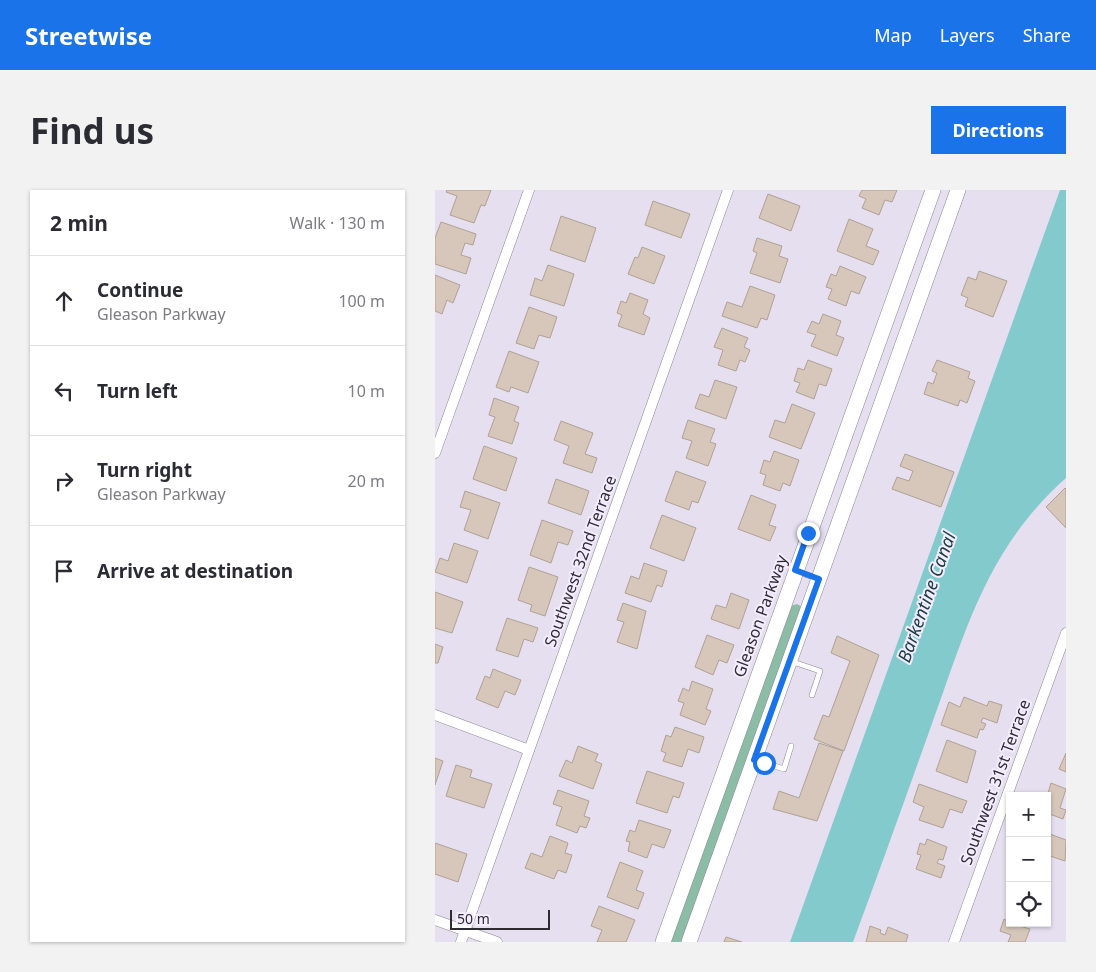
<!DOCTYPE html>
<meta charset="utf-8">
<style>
body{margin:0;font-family:"Noto Sans",sans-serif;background:#f2f2f3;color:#2b2b33}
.controls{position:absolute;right:15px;bottom:15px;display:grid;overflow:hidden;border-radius:0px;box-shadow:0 1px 4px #0004}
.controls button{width:45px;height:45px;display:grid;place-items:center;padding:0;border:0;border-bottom:1px solid #e1e1e2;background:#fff;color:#2b2b33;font:25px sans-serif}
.scale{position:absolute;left:15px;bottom:12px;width:100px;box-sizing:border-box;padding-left:5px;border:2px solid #2e2b32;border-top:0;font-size:14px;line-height:18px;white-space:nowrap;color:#2e2b32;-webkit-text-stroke:4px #f3ecfe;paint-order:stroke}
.stop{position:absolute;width:15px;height:15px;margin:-11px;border:4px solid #1a73e8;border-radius:50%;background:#fff}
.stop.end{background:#1a73e8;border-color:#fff;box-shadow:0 1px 5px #0008}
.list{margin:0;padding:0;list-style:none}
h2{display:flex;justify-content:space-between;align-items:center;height:65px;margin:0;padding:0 20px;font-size:21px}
h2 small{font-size:16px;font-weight:400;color:#7c7c81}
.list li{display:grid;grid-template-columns:32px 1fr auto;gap:15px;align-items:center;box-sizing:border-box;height:90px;padding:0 20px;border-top:1px solid #e1e1e2}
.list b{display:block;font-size:19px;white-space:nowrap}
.list p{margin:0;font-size:16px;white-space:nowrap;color:#7c7c81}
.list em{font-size:16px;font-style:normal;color:#7c7c81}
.icon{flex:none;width:28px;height:28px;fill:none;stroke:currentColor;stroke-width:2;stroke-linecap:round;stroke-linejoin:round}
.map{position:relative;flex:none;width:631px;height:752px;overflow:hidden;border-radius:0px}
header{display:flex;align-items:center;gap:30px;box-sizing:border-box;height:70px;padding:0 25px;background:#1a73e8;color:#fff}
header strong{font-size:24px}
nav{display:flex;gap:28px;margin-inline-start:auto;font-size:18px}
.intro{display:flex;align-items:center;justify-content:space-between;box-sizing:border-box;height:120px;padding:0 30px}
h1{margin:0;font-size:35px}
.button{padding:12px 22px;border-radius:0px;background:#1a73e8;color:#fff;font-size:18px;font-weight:700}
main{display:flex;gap:30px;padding:0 30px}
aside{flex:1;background:#fff;border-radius:0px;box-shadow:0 1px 4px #0004}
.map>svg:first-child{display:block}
.green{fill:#8bbca5}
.water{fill:#83cacd}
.building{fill:#d7c7bb;stroke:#b0a195}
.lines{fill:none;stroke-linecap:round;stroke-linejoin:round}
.lane-casing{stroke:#8b8695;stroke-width:6}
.street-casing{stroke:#8b8695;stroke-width:11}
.secondary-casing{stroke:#8b8695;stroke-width:16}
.lane{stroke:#fff;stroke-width:5}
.street{stroke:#fff;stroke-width:10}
.secondary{stroke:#fff;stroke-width:15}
.route{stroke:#1a73e8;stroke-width:6}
.labels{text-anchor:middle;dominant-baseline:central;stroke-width:4;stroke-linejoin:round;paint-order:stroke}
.street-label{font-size:16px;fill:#2e2b32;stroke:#f3ecfe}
.water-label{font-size:18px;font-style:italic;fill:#1c4041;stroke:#f3ecfe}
</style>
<header>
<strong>Streetwise</strong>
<nav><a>Map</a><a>Layers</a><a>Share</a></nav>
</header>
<div class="intro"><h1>Find us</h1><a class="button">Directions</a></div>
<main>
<aside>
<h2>2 min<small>Walk · 130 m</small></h2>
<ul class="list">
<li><svg class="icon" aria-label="ahead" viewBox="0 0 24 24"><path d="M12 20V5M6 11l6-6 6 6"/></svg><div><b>Continue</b><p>Gleason Parkway</p></div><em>100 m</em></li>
<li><svg class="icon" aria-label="left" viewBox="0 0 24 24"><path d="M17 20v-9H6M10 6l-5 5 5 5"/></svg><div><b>Turn left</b></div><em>10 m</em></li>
<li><svg class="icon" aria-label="right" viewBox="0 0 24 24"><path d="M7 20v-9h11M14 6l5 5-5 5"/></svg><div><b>Turn right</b><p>Gleason Parkway</p></div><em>20 m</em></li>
<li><svg class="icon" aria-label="arrive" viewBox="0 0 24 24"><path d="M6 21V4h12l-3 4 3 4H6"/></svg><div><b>Arrive at destination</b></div></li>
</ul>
</aside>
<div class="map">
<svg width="631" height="752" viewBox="0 0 631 752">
<rect width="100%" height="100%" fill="#e5dff0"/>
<polygon class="green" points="362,414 367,417 248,752 235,752 356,416"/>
<path class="water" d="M 625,0 L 631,0 L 631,288 C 550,360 530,444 494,542 C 469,612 444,682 418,752 L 355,752 Z"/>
<g class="building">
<polygon points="12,0 56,0 50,16 46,15 39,33 15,25 22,6 11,2"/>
<polygon points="427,0 462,0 457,12 450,10 444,25 427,18 431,9 424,6"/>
<polygon points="333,4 365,16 356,41 324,28"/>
<polygon points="218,11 255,24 246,48 210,35"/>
<polygon points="126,26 161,38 150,72 115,60"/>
<polygon points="414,29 438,39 431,56 444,61 438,75 402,61"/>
<polygon points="6,32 41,44 38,55 30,53 26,65 36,68 31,84 0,74 0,48"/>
<polygon points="322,48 347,56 344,66 353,69 345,93 315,83 322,63 318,61"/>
<polygon points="207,57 230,66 219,94 193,84 200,67 203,68"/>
<polygon points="113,75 139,84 129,116 95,105 100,88 107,91"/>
<polygon points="405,76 431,87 424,104 416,101 411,116 393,109 397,99 391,97 396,84 401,86"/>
<polygon points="544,81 572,91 558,127 530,116 533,108 526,105 533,87 541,90"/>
<polygon points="0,85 25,95 18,113 12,110 7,124 0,121"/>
<polygon points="315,96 340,105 332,130 326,128 322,138 287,126 292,112 307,117"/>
<polygon points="195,103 213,110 208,124 215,128 209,145 183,136 187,125 182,123 186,111 191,113"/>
<polygon points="94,117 122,127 115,148 104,145 99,159 81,153"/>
<polygon points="388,124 406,131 401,145 409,148 402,166 376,156 381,145 372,142 377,131 384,134"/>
<polygon points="287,138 313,148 309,157 315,160 310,172 305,170 301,181 283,175 288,160 279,157"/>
<polygon points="74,161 104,172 93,203 76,197 74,202 61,197"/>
<polygon points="373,170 397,179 391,196 384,194 379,209 361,202 365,193 359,191 363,178 369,180"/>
<polygon points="502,170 535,182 533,188 540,191 532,213 525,210 523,216 489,204 493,192 498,194 502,183 497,181"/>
<polygon points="280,190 302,197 291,229 260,218 265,204 274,207"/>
<polygon points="59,208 84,217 79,231 84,233 77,254 53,246 60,227 54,225"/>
<polygon points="357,214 380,223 366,259 334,247 340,230 350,233"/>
<polygon points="253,230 280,239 275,252 281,254 273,276 251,268 257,251 247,248"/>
<polygon points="126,231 158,243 150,264 162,268 157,283 128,273 134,256 119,250"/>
<polygon points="49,256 82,268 71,301 38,289"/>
<polygon points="339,261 364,270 355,296 348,293 345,301 328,295 331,285 325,283 329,270 335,272"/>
<polygon points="470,264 519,282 506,317 457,299 462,287 474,291 478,281 465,276"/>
<polygon points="241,281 271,292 263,313 257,311 254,320 230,311"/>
<polygon points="121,289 154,301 146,325 113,313"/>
<polygon points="630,298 631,299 631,338 611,317"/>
<polygon points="30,301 65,313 53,349 29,340 36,320 25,317"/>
<polygon points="316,305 341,315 334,335 341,337 335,351 303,339"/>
<polygon points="227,325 261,338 249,371 215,358"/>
<polygon points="107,330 138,341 133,355 123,352 116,373 95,365"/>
<polygon points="19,353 43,361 32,393 0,382 5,368 13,371"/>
<polygon points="209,373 232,381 227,397 222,395 216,412 190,403 196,386 204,389"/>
<polygon points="94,377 123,387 110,426 95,421 97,415 83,410"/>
<polygon points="0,402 28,412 17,443 0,438"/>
<polygon points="296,403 314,410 304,439 276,429 281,415 291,418"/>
<polygon points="188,413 211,421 202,459 182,452 189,432 182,430"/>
<polygon points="72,428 103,438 98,452 89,449 83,467 61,460"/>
<polygon points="272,445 299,455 292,473 284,470 278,485 260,477"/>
<polygon points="402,446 444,465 409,561 379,549 388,525 394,527 415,471 396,463"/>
<polygon points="0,454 8,457 3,473 0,473"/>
<polygon points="58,479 86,490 80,505 70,501 63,518 41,509 50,486 55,488"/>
<polygon points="257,491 278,499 271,519 276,521 270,535 245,525 249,513 243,511 248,498 254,501"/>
<polygon points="529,507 552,516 554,511 567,515 562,533 548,528 546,532 551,534 548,540 545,539 542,548 506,535 514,512 525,517"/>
<polygon points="240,537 269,547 264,563 253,559 247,577 228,571 231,563 226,561 231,545 236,547"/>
<polygon points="512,550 541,561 532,593 501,581"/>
<polygon points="384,553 408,561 382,631 338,619 344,601 364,608"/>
<polygon points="143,556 163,564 160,571 167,574 158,599 124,586 131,570 137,573"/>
<polygon points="631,563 631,582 624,579"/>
<polygon points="0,568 8,571 0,595"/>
<polygon points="21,575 37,580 35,587 57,594 49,618 11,606"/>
<polygon points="212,581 249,593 244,608 238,606 232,623 201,613"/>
<polygon points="616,593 631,599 625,618 631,620 628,629 612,623 612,607"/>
<polygon points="484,594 532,611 527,623 515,619 508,638 484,630 489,617 478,612"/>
<polygon points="123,600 154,611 149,626 155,628 151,638 145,636 142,643 121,635 127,617 118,614"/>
<polygon points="204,630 236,640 229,658 217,654 212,668 193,661 195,652 191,651 195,640 200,642"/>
<polygon points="612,643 631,650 630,671 612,665"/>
<polygon points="115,646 133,653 130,663 137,665 131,683 123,680 119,689 90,678 96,663 107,667"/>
<polygon points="492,649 512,657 508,670 504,669 502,673 510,676 506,688 481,679 486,665 482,664 485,653 490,655"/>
<polygon points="0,653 32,664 23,692 0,684"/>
<polygon points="185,672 208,681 201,700 209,703 203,719 172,707"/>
<polygon points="164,716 200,730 191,752 162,752 167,740 156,736"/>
<polygon points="569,729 575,733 595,739 590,752 573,752 576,745 565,741"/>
<polygon points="435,736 446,740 445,743 450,745 453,737 473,745 471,752 431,752"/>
<polygon points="291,747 307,752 289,752"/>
</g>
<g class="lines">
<g class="lane-casing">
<g id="lane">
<polyline points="363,382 381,388"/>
<polyline points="355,471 385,481 377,505"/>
<polyline points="320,570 349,579 356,556"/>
</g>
</g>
<g class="street-casing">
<g id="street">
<polyline points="0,263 94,0"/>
<polyline points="0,525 94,560"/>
<polyline points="0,730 62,752"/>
<polyline points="26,752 293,0"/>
<polyline points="519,752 631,443"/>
</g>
</g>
<g class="secondary-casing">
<g id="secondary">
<polyline points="228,752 498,0"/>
<polyline points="254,752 523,0"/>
</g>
</g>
<use href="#lane" class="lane"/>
<use href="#street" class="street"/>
<use href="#secondary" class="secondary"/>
</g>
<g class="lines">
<polyline class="route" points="329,573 319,570 384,389 360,380 373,343"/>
</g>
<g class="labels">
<g class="street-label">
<text transform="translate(145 371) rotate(-70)">Southwest 32nd Terrace</text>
<text transform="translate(325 426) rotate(-70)">Gleason Parkway</text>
<text transform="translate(560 592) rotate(-70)">Southwest 31st Terrace</text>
</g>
<g class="water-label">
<text transform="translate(491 407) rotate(-70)">Barkentine Canal</text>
</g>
</g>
</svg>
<div class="controls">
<button>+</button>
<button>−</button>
<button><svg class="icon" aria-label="locate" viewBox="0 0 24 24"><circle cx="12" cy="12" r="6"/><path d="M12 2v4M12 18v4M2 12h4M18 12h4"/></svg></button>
</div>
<div class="scale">50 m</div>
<div class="stop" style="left:329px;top:573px"></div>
<div class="stop end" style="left:373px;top:343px"></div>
</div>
</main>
